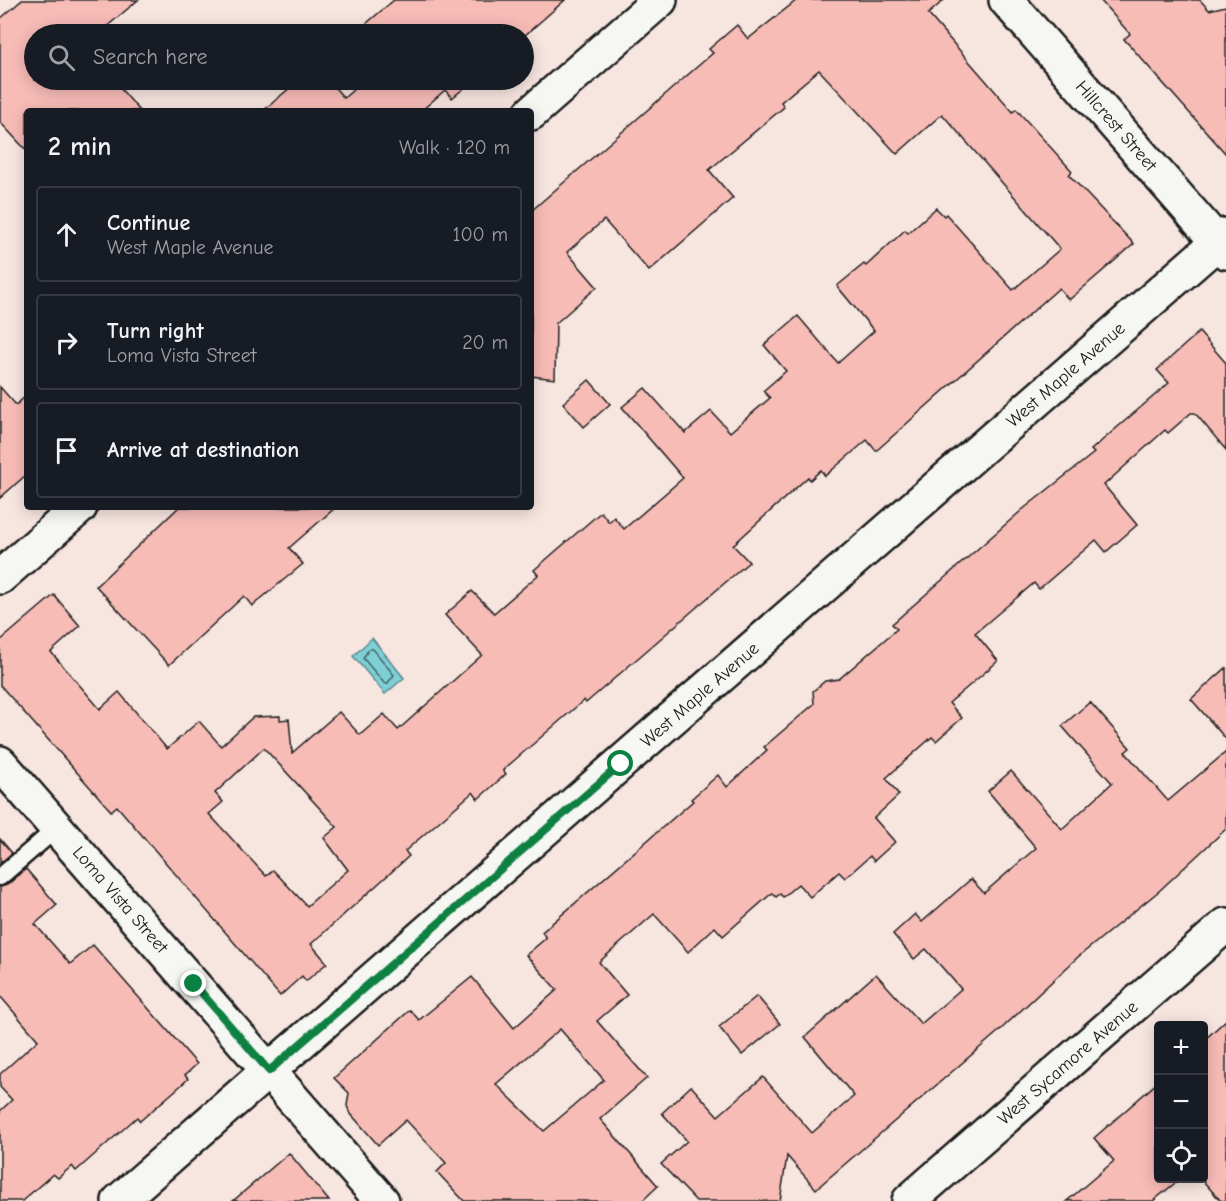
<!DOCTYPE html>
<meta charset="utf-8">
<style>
body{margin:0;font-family:"Comic Neue",sans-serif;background:#20242c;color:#f1f3f6}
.controls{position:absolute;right:18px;bottom:18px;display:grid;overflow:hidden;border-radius:6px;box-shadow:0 3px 15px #0003}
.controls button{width:54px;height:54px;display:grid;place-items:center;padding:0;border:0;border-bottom:2px solid #363941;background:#171b24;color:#f1f3f6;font:30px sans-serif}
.stop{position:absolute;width:18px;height:18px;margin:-14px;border:4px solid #0b8043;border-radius:50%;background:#fff}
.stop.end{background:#0b8043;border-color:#fff;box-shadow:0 2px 6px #0008}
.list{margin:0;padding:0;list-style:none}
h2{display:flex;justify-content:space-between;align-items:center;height:78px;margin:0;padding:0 24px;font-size:26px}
h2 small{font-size:20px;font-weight:400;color:#9ea1a6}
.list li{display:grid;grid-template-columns:39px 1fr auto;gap:18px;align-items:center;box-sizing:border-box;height:96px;margin:0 12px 12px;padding:0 12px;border:2px solid #363941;border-radius:6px}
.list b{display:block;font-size:22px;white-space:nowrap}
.list p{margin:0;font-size:20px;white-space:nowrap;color:#9ea1a6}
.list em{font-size:20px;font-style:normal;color:#9ea1a6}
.icon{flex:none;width:33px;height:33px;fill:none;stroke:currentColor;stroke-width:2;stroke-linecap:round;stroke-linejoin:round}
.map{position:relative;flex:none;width:1226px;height:1201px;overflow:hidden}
.search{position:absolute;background:#171b24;box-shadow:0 3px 15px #0003;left:24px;top:24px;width:510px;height:66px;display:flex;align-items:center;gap:15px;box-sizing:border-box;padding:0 21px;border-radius:33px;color:#9ea1a6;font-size:22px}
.panel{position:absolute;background:#171b24;box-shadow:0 3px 15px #0003;left:24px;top:108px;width:510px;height:402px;border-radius:6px}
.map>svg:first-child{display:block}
.water{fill:#7ed0d5;stroke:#57888b;stroke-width:1.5}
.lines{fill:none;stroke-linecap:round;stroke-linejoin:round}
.shore{stroke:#436466;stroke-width:1.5}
.building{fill:#f8bcb7;stroke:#1c1c1c;stroke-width:1.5;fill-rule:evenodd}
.lane-casing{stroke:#1c1c1c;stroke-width:21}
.street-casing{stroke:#1c1c1c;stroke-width:38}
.lane{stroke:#f6f6f2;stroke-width:16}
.street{stroke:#f6f6f2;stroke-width:33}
.route{stroke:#0b8043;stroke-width:8}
.labels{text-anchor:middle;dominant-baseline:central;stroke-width:4.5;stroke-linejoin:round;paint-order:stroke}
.street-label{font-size:18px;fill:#1c1c1c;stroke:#f6f6f2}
</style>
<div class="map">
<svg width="1226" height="1201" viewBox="0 0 1226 1201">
<rect width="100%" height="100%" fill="#f7e5e0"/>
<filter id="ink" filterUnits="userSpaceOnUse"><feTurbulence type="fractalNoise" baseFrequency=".0167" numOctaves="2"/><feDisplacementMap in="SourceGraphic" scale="12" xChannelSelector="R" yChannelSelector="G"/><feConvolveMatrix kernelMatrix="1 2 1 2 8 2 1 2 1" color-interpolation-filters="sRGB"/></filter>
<g filter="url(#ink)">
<polygon class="water" points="372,638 404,678 385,694 353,656"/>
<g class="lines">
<polygon class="shore" points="369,649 373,649 394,675 387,684 384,683 363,658"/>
</g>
<g class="building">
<polygon points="22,0 138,0 98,34 34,34 34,80 113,80 140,111 27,111 27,151 0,122 0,19"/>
<polygon points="394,0 565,0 524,36 354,34"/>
<path d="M 797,0 L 944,0 L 928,14 L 1013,112 L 1016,109 L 1072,171 L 1069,175 L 1134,244 L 1069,300 L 1059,288 L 876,451 L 867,440 L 825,476 L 821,470 L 810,480 L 808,477 L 733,545 L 749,562 L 586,703 L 584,700 L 503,770 L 506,774 L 478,799 L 473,792 L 405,851 L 409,856 L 397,867 L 311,944 L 327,963 L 306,981 L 302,976 L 280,996 L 117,806 L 111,811 L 0,685 L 0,641 L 54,595 L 80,626 L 51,652 L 100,709 L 119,692 L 167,749 L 199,721 L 221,746 L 253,717 L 280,716 L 280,720 L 289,719 L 292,753 L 339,712 L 360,735 L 384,714 L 398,730 L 482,655 L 445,615 L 472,591 L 494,613 L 538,575 L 534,570 L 601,512 L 609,522 L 614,517 L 624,529 L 683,478 L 622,407 L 645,388 L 685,433 L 711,411 L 730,432 L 770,398 L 763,391 L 786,371 L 764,345 L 798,316 L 838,363 L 874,331 L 837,286 L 864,264 L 866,266 L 905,230 L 908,233 L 936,208 L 944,216 L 946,214 L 1013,290 L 1060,249 L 942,114 L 897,154 L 819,70 L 781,102 L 784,107 L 709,170 L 733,198 L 649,271 L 604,220 L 567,252 L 597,287 L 556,323 L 555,379 L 531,376 L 531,211 L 713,53 L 709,49 L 737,25 L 748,39 ZM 264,748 L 337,827 L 324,838 L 348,870 L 307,906 L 273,870 L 266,876 L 209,814 L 223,802 L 215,793 Z"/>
<polygon points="1100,0 1200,0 1209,10 1226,6 1226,154 1124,39 1130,34"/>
<polygon points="299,80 328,80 344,98 364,80 474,80 452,98 445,90 421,111 263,111"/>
<path d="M 1199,332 L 1226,363 L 1226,450 L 1195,413 L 1191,413 L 1168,433 L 1165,430 L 1104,485 L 1137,525 L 1106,552 L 1096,540 L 1039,589 L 1034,583 L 975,633 L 998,661 L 949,703 L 962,718 L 936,741 L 932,737 L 886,778 L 899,795 L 874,818 L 895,842 L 874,861 L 870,856 L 845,878 L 839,872 L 810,897 L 798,884 L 783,897 L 780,894 L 776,897 L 772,893 L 723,936 L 715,927 L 688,952 L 654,914 L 599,962 L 627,995 L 597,1021 L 647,1078 L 600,1119 L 658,1186 L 642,1201 L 464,1201 L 437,1172 L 446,1163 L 406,1120 L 378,1145 L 350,1113 L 347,1106 L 349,1093 L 334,1078 L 410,1010 L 419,1020 L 472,977 L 514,1028 L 557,990 L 526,955 L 546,938 L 542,932 L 693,801 L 691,799 L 718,775 L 727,787 L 767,750 L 764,747 L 814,704 L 813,691 L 825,681 L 839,679 L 897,629 L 892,624 L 1022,510 L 1094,453 L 1091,450 L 1169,383 L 1157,370 ZM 560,1029 L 604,1080 L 544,1131 L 496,1084 Z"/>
<polygon points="589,380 610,404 584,427 563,403"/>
<polygon points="0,387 16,405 27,395 27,474 0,498"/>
<polygon points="179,507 336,507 289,548 303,564 252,606 244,596 169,665 96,586"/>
<polygon points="1226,668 1226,739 1191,699"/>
<polygon points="1090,702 1130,748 1125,752 1168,801 1226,752 1226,829 1159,891 1078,957 998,1032 816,1189 787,1156 780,1201 696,1201 661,1164 687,1141 662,1113 691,1086 718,1116 763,1077 812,1133 854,1096 805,1037 876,974 921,1024 961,989 926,949 914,959 893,934 915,914 922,922 971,879 984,893 1036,848 988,791 1011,771 1062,829 1112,783 1062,726"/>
<polygon points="0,839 12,853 0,863"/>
<polygon points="26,869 57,905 35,924 70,964 93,945 197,1064 185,1075 188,1079 178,1088 140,1121 137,1117 76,1171 72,1166 58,1178 53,1174 22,1201 0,1201 0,1111 12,1100 0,1087 0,1074 38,1040 0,996 0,887 7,885"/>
<polygon points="757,996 780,1024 742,1055 719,1027"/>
<polygon points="1226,1020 1226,1201 1221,1201 1201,1179 1203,1179 1203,1041"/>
<polygon points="1158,1082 1158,1179 1180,1179 1153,1201 1067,1201 1114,1161 1094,1138"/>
<polygon points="289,1153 329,1201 233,1201"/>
</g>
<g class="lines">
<g class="lane-casing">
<polyline id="lane" points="0,877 57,828"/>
</g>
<g class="street-casing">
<g id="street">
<polyline points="1006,0 1226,252"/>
<polyline points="531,113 660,0"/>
<polyline points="0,577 80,507"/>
<polyline points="0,763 382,1201"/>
<polyline points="119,1201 1226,235"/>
<polyline points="909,1201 1226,925"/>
</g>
</g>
<use href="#lane" class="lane"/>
<use href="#street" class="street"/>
</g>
</g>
<g class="lines" filter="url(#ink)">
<polyline class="route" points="194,984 269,1071 621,764"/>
</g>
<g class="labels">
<g class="street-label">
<text transform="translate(1116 126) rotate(49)">Hillcrest Street</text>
<text transform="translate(1066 375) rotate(-41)">West Maple Avenue</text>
<text transform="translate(700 695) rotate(-41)">West Maple Avenue</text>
<text transform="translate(120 900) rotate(49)">Loma Vista Street</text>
<text transform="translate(1068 1063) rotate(-41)">West Sycamore Avenue</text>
</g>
</g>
</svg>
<div class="controls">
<button>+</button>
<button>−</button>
<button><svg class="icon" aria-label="locate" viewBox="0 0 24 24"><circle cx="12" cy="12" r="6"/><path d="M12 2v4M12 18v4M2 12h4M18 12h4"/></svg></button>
</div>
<div class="stop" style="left:621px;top:764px"></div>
<div class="stop end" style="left:194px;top:984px"></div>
<div class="search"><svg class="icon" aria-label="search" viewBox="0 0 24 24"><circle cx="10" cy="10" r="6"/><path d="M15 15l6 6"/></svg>Search here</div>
<section class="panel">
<h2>2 min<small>Walk · 120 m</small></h2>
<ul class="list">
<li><svg class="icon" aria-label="ahead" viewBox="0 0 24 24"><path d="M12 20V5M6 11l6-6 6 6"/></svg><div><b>Continue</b><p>West Maple Avenue</p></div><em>100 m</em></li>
<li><svg class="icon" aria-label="right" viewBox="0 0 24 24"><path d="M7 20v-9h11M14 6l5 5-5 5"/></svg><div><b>Turn right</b><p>Loma Vista Street</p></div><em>20 m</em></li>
<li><svg class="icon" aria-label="arrive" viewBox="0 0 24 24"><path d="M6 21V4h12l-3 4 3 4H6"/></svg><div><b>Arrive at destination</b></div></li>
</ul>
</section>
</div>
